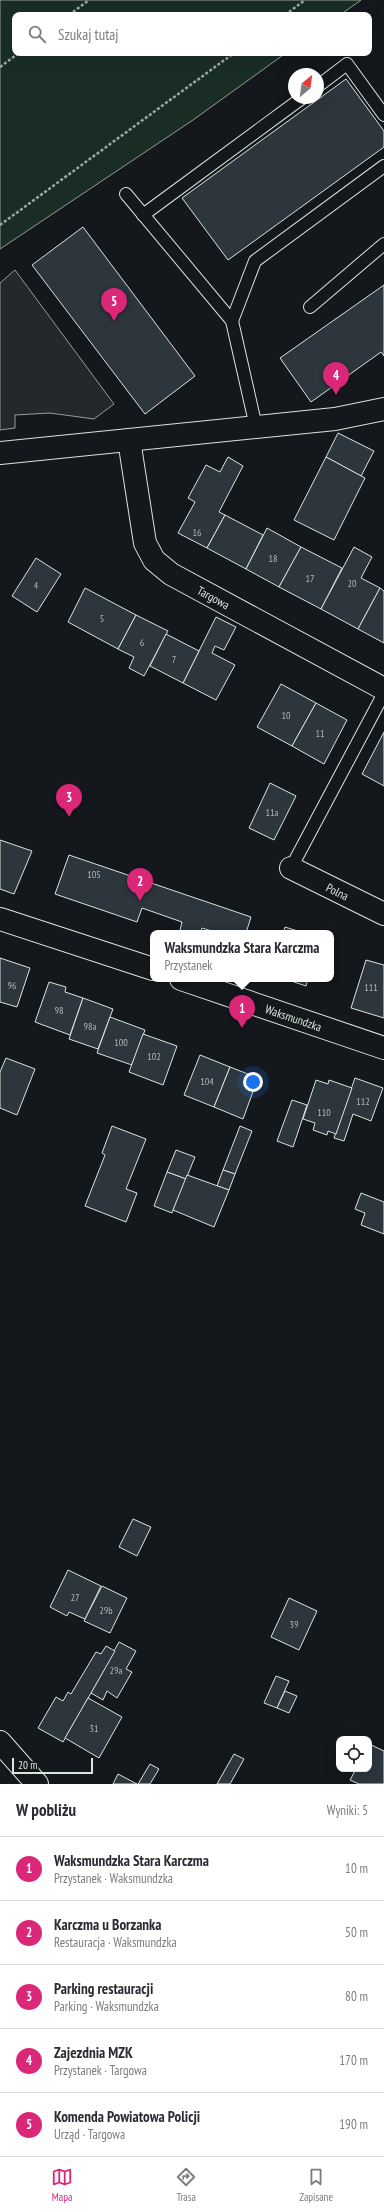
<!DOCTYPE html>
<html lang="pl">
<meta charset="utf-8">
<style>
body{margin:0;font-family:"PT Sans Narrow",sans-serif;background:#f7f7f7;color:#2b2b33}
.controls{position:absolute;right:12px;bottom:12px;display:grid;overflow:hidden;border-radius:8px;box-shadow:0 4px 16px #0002}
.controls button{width:36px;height:36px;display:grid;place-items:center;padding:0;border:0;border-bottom:1px solid #e1e1e2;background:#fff;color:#2b2b33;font:20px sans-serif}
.compass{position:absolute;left:288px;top:68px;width:36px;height:36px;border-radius:50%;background:#fff;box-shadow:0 4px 16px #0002;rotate:29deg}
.scale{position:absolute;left:12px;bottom:10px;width:81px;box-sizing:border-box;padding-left:4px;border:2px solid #d8e6dc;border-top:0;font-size:11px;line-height:14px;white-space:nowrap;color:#d8e6dc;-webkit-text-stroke:3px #14181c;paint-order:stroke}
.you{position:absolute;left:253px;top:1082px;width:14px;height:14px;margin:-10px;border:3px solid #fff;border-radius:50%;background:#1a73e8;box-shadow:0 0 0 6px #1a73e833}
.badge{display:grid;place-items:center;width:26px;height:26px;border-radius:50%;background:#db2777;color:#fff;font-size:13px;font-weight:700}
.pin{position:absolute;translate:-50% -33px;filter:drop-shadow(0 1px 2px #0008)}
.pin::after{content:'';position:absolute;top:21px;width:14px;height:12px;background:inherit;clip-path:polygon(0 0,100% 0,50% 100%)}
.popup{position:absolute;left:150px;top:930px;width:184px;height:52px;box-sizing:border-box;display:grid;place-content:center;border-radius:8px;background:#fff;filter:drop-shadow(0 1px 3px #0005);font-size:13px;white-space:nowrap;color:#7c7c81}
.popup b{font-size:15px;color:#2b2b33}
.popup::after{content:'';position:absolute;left:50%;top:100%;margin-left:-8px;border:8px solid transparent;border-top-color:#fff}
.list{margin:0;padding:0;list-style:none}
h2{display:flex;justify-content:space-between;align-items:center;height:52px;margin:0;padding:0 16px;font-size:17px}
h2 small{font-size:13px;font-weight:400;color:#7c7c81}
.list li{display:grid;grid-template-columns:26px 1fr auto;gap:12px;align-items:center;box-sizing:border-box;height:64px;padding:0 16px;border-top:1px solid #e1e1e2}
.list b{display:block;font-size:15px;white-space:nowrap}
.list p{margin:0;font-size:13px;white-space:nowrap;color:#7c7c81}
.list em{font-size:13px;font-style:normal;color:#7c7c81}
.icon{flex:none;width:22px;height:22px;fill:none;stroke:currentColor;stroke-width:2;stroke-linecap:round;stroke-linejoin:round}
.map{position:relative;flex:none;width:384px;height:1784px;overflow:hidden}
.search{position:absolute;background:#fff;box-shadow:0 4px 16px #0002;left:12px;right:12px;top:12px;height:44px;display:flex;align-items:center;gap:10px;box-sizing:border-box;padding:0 14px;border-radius:8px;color:#7c7c81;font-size:15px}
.sheet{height:372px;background:#fff}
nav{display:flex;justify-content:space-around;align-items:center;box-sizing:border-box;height:56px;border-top:1px solid #e1e1e2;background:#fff;font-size:11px;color:#7c7c81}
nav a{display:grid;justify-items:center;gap:2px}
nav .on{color:#db2777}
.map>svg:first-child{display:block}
.green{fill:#1a2d24;stroke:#939e99}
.parking{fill:#24282b;stroke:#939e99}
.building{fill:#2c363c;stroke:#d8e6dc}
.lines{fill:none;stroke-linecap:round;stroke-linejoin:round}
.lane-casing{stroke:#d8e6dc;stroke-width:14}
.street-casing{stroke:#d8e6dc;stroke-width:24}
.secondary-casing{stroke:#d8e6dc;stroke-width:24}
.path{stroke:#9da8a2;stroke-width:2.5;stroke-dasharray:3 2;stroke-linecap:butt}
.lane{stroke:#14181c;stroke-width:12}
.street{stroke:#14181c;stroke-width:22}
.secondary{stroke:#14181c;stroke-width:22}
.labels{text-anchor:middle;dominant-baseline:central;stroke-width:3;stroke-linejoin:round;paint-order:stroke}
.number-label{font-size:10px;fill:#adbab4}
.street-label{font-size:12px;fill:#d8e6dc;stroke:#14181c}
</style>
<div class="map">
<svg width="384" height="1784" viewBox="0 0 384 1784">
<rect width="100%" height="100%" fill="#14181c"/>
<polygon class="green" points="0,0 361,0 340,15 15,15 15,53 286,53 193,120 0,249"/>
<polygon class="parking" points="15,270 114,404 94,419 50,413 15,415 15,428 0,430 0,283"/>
<g class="building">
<polygon points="346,79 384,131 384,147 228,260 182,198"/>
<polygon points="83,227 195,376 145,414 32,265"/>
<polygon points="384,285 384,356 381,352 311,402 280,358"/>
<polygon points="338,433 374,451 361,476 326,457"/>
<polygon points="228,457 243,466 219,512 225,515 207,548 178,533 195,502 188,498 206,465 220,472"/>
<polygon points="326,457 365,478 334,540 294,520"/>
<polygon points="225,515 263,535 246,569 207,548"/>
<polygon points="267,528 301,547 279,587 246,569"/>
<polygon points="301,547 342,568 321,609 279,587"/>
<polygon points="354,547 372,557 361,578 380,588 358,629 321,609"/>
<polygon points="36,558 61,574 37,612 12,596"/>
<polygon points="85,588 136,615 118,649 68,622"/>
<polygon points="380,588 384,591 384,643 358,629"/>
<polygon points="136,615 168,631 144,676 129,668 134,657 118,649"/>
<polygon points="216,617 236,627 224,650 215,646 212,653 235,665 216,700 183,683"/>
<polygon points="166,634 199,651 183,683 150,666"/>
<polygon points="281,684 316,703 292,746 257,727"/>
<polygon points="316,703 347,720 324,764 292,746"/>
<polygon points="384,732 384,786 362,774"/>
<polygon points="270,783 296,796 274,840 249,828"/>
<polygon points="0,840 32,851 14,894 0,889"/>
<polygon points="69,855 251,917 246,933 218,933 202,928 200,933 188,933 180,930 182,922 142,908 137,922 55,894"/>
<polygon points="285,927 304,933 283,933"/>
<polygon points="0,958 30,968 17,1007 0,1002"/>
<polygon points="366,960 384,965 384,1018 351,1008"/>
<polygon points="285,979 308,979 306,986"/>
<polygon points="49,982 66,987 65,992 83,998 70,1035 35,1022"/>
<polygon points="83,998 113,1009 98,1049 69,1039"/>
<polygon points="110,1017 145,1030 132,1065 97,1053"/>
<polygon points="143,1034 177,1046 163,1085 129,1072"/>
<polygon points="200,1055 230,1067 214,1107 184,1095"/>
<polygon points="6,1058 35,1069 17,1115 0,1108 0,1072"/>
<polygon points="230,1067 258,1078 243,1119 214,1107"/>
<polygon points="355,1078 383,1088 371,1121 353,1114 344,1141 334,1138"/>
<polygon points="316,1080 328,1084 329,1080 352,1088 336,1134 328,1131 327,1135 313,1130 315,1123 303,1119"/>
<polygon points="292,1100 307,1105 293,1147 277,1141"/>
<polygon points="112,1126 146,1139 126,1189 137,1193 126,1222 85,1206 105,1155 102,1153"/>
<polygon points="240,1126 252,1131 235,1174 223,1170"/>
<polygon points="176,1150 195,1157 186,1179 167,1172"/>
<polygon points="223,1170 235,1174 229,1190 217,1186"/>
<polygon points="167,1172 186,1179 172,1213 154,1206"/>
<polygon points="187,1175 229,1190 214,1227 173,1210"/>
<polygon points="361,1193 384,1202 384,1234 361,1225 365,1213 355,1209"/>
<polygon points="133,1519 151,1527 137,1556 119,1547"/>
<polygon points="68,1570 101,1586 85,1619 69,1612 67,1616 50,1607"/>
<polygon points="102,1586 127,1598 110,1633 84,1621"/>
<polygon points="289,1598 317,1611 299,1650 271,1637"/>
<polygon points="119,1642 136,1651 126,1669 132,1672 117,1698 107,1691 103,1700 91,1693"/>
<polygon points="106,1646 115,1651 63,1742 38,1728 56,1697 63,1701 68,1692 71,1694 96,1652 101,1654"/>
<polygon points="276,1676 289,1681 277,1708 264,1703"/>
<polygon points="285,1691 297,1696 289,1713 277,1708"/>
<polygon points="88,1698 122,1717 99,1758 65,1738"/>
<polygon points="369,1744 384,1751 384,1784 359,1784 350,1780 356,1769 369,1769"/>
<polygon points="234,1754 244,1759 230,1784 217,1784"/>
<polygon points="150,1764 159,1769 150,1784 138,1784"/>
<polygon points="118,1774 137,1784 113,1784"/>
</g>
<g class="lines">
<g class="lane-casing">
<g id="lane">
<polyline points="318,86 347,64 384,115"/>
<polyline points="126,194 232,321 256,427"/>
<polyline points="143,215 302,98"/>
<polyline points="310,307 384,244"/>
<polyline points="232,321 255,261 384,166"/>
<polyline points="291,868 384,693"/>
</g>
</g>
<g class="street-casing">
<g id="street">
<path id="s1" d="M 129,440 L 145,543 L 154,560 L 171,574 L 384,689"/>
<polyline points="0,453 335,419 384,409"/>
<path id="s2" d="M 291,868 L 384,914"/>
<polyline points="0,919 153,969"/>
<path id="s3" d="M 181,979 L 384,1048"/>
</g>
</g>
<g class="secondary-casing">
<polyline id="secondary" points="0,1742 37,1784"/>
</g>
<g class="path">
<polyline points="69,15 89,0"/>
<polyline points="285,15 305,0"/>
<polyline points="0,67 19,53"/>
<polyline points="0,225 234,53"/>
</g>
<use href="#lane" class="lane"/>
<use href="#street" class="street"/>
<use href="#secondary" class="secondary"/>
</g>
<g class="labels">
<g class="number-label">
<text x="197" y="532">16</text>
<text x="273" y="558">18</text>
<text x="310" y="578">17</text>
<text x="352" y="583">20</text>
<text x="36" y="585">4</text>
<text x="102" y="618">5</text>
<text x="142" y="642">6</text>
<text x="174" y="659">7</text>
<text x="286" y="715">10</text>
<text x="320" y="733">11</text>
<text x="272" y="812">11a</text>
<text x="94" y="874">105</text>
<text x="12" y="985">96</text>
<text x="371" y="987">111</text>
<text x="59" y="1010">98</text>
<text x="90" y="1026">98a</text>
<text x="121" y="1042">100</text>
<text x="154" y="1056">102</text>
<text x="207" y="1081">104</text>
<text x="363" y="1101">112</text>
<text x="324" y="1112">110</text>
<text x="75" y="1597">27</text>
<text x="106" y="1610">29b</text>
<text x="294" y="1624">39</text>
<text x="116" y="1670">29a</text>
<text x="94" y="1728">31</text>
</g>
<g class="street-label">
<text stroke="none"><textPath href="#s1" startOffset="194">Targowa</textPath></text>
<text stroke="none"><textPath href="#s2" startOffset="52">Polna</textPath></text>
<text stroke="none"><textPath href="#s3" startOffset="119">Waksmundzka</textPath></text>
</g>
</g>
</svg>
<div class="controls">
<button><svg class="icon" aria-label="locate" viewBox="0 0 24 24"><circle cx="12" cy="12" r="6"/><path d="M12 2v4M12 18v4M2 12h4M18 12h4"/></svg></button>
</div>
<svg class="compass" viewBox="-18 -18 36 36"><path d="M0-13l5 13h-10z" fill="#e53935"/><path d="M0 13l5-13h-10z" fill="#7c7c81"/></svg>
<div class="scale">20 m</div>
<div class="you"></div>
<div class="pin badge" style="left:242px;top:1028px">1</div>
<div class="popup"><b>Waksmundzka Stara Karczma</b>Przystanek</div>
<div class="pin badge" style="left:140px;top:901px">2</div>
<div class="pin badge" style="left:69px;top:817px">3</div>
<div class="pin badge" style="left:336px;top:395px">4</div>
<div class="pin badge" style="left:114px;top:321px">5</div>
<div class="search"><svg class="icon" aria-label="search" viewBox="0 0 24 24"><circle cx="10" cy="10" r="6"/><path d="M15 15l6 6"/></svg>Szukaj tutaj</div>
</div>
<section class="sheet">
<h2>W pobliżu<small>Wyniki: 5</small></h2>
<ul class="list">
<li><span class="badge">1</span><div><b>Waksmundzka Stara Karczma</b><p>Przystanek · Waksmundzka</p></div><em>10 m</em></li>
<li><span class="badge">2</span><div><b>Karczma u Borzanka</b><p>Restauracja · Waksmundzka</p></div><em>50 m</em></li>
<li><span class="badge">3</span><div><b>Parking restauracji</b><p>Parking · Waksmundzka</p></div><em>80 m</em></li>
<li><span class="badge">4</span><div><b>Zajezdnia MZK</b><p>Przystanek · Targowa</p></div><em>170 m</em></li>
<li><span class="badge">5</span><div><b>Komenda Powiatowa Policji</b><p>Urząd · Targowa</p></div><em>190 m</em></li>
</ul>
</section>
<nav>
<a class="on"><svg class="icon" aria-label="map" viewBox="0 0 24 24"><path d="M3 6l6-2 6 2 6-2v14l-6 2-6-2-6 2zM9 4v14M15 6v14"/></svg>Mapa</a>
<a><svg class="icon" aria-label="directions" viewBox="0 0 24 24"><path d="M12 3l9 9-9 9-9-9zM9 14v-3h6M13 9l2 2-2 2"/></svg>Trasa</a>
<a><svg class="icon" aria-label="saved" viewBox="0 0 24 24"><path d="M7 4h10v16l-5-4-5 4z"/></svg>Zapisane</a>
</nav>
